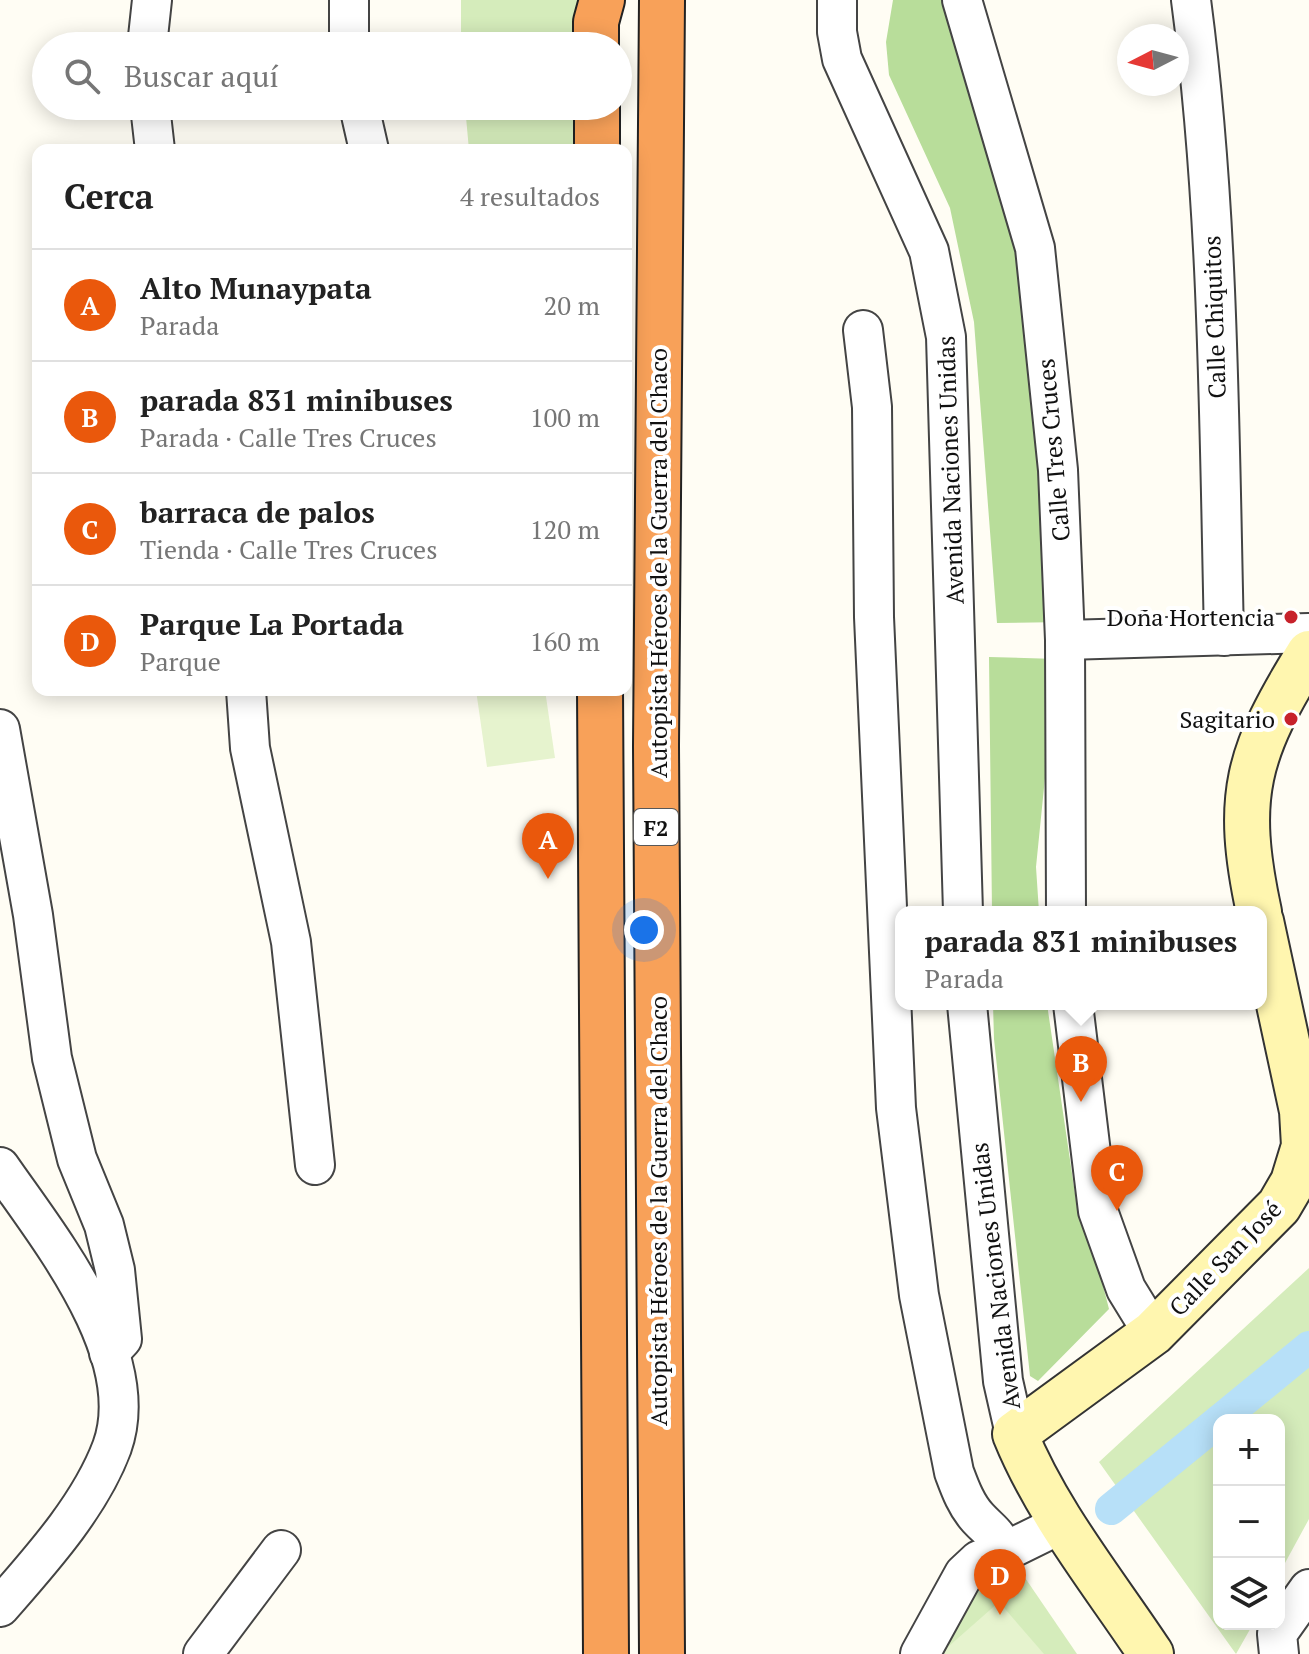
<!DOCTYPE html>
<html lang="es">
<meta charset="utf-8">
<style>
body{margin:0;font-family:"PT Serif",serif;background:#f2f2f2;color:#222}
.controls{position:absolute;right:24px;bottom:24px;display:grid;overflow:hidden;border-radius:16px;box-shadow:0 4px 20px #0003}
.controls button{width:72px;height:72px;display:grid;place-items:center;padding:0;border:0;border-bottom:2px solid #e0e0e0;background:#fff;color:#222;font:40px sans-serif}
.compass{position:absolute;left:1117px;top:24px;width:72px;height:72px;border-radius:50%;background:#fff;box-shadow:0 4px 20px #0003;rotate:264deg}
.you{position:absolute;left:644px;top:930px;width:28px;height:28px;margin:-20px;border:6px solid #fff;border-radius:50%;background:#1a73e8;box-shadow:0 0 0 12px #1a73e833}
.badge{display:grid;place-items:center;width:52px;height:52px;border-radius:50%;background:#ea580c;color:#fff;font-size:26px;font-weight:700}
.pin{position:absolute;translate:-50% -66px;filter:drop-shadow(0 2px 4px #0008)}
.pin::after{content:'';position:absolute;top:42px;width:28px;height:24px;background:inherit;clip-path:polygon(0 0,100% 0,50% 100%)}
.popup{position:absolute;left:895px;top:906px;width:372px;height:104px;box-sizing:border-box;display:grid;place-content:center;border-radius:16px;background:#fff;filter:drop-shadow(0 2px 6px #0005);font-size:26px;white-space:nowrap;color:#767676}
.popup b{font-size:30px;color:#222}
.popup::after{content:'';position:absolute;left:50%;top:100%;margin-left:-16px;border:16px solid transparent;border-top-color:#fff}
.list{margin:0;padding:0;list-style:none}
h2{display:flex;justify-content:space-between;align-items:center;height:104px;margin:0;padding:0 32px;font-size:34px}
h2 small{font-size:26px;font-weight:400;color:#767676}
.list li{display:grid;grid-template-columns:52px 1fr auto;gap:24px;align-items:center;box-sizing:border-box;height:112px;padding:0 32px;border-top:2px solid #e0e0e0}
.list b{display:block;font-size:30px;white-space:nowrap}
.list p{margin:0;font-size:26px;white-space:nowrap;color:#767676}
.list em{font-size:26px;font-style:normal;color:#767676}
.icon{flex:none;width:44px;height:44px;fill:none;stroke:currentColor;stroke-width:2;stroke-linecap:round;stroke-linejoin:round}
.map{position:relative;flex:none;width:1309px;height:1654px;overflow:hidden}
.search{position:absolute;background:#fff;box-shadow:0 4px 20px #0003;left:32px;top:32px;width:600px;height:88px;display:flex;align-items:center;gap:20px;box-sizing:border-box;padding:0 28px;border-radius:44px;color:#767676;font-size:30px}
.panel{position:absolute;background:#fff;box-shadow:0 4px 20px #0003;left:32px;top:144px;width:600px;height:552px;border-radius:16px}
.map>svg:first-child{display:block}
.green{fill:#d5ecbb}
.forest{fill:#b8dd9a}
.pitch{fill:#e6f3ce}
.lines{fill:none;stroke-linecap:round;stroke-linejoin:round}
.canal{stroke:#b7e0f8;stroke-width:32}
.street-casing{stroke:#444;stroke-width:42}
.secondary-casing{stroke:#333;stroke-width:48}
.highway-casing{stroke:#222;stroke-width:48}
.street{stroke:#fff;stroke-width:38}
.secondary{stroke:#fff6af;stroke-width:44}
.highway{stroke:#f8a159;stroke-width:44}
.poi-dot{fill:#c7222b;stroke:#fff;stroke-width:3}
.labels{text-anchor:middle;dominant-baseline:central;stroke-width:8;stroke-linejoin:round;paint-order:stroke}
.shield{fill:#fff;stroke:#585858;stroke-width:2}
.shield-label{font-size:22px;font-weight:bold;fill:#111}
.street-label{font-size:24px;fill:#111;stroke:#fff}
.poi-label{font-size:24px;fill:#111;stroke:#fff;text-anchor:end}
</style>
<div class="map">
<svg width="1309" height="1654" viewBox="0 0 1309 1654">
<rect width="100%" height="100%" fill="#fffdf4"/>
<g class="green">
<polygon points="461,0 578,0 580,46 461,46"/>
<polygon points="465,106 583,106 582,150 469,150"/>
<polygon points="1309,1268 1309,1519 1279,1574 1279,1420 1219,1420 1219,1624 1253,1624 1236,1654 1099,1462"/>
<polygon points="998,1565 1019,1569 1077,1654 930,1654 972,1576"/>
</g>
<g class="forest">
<polygon points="893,0 946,0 1028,259 1066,622 997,623 974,322 950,208 889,75 886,42"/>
<polygon points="989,657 1057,659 1036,867 1039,912 992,912"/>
<polygon points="993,1004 1047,1004 1078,1214 1099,1270 1109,1309 1038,1381 1030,1376 994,1039"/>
</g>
<g class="pitch">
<polygon points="476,690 545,690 555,758 487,767"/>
<polygon points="999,1602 1044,1654 940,1654"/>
</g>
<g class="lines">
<g class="canal">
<polyline points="1220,1420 1309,1347"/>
<polyline points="1111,1509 1219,1421"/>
</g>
<g class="street-casing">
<g id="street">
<polyline points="349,0 349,46"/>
<polyline points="837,0 837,32 842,59 929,251 946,337 963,912"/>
<polyline points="962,0 1035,248 1058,470 1065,640 1066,912"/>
<path d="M 1191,0 C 1219,210 1219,424 1224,636"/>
<polyline points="147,46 152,0"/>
<polyline points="150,106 155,150"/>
<polyline points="359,106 369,150"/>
<path d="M 863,330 L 872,407 L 874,617 L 896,1108 L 919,1295 L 954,1472 C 960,1488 966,1505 978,1518 C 991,1532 997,1533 1004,1552"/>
<polyline points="1065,640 1309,633"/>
<polyline points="246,690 250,748 291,942 315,1165"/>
<polyline points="0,729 33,915 52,1058 77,1159 104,1225 115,1270 122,1339 109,1353"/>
<polyline points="967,1004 1003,1381 1015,1434"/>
<polyline points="1073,1004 1098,1211 1126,1289 1153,1333"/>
<path d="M 0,1167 C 49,1238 145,1355 112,1447 C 90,1506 41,1560 0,1607"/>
<polyline points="203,1654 281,1550"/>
<polyline points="920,1654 964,1574 979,1560 1004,1552 1063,1523"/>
<polyline points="1279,1654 1277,1634 1309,1589"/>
</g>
</g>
<g class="secondary-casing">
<g id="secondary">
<path d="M 1259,912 C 1234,796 1247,753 1309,653"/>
<path d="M 1151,1654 C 1104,1583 1047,1513 1015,1434 L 1153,1333 L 1279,1206 L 1293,1182 L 1304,1146 L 1302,1111 L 1261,921"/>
</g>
</g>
<g class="highway-casing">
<g id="highway">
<polyline points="596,46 596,22 602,0"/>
<polyline points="597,106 597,150"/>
<polyline points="600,690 606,1654"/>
<polyline points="662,1654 656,746 662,0"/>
</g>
</g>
<use href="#street" class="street"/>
<use href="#secondary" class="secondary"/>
<use href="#highway" class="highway"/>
</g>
<g class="poi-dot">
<circle cx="1291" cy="617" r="8"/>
<circle cx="1291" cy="719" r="8"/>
</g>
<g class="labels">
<rect class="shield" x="634" y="809" width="44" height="36" rx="6"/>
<g class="shield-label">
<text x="656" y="827">F2</text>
</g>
<g class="street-label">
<text transform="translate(1214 317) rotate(-92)">Calle Chiquitos</text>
<text transform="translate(1053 450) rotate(-95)">Calle Tres Cruces</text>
<text transform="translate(950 470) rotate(-92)">Avenida Naciones Unidas</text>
<text transform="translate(658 563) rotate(-90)">Autopista Héroes de la Guerra del Chaco</text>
<text transform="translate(658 1211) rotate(-90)">Autopista Héroes de la Guerra del Chaco</text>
<text transform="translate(1225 1258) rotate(-46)">Calle San José</text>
<text transform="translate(995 1276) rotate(-97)">Avenida Naciones Unidas</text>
</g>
<g class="poi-label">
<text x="1275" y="617">Doña Hortencia</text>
<text x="1275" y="719">Sagitario</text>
</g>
</g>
</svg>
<div class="controls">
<button>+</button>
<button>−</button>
<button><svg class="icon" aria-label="layers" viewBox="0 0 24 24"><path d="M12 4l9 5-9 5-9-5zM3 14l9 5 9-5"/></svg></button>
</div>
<svg class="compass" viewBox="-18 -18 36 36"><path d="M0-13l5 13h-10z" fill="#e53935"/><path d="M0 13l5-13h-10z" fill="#767676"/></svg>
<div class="you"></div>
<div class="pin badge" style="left:548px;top:879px">A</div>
<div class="pin badge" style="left:1081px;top:1102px">B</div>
<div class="popup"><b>parada 831 minibuses</b>Parada</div>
<div class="pin badge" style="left:1117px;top:1211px">C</div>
<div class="pin badge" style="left:1000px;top:1615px">D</div>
<div class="search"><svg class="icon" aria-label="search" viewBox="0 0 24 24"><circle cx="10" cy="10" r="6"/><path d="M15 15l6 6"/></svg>Buscar aquí</div>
<section class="panel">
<h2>Cerca<small>4 resultados</small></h2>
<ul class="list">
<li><span class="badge">A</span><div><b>Alto Munaypata</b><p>Parada</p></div><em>20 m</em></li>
<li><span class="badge">B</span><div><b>parada 831 minibuses</b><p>Parada · Calle Tres Cruces</p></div><em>100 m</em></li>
<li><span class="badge">C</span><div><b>barraca de palos</b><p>Tienda · Calle Tres Cruces</p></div><em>120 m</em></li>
<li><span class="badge">D</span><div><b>Parque La Portada</b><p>Parque</p></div><em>160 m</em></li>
</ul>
</section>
</div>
